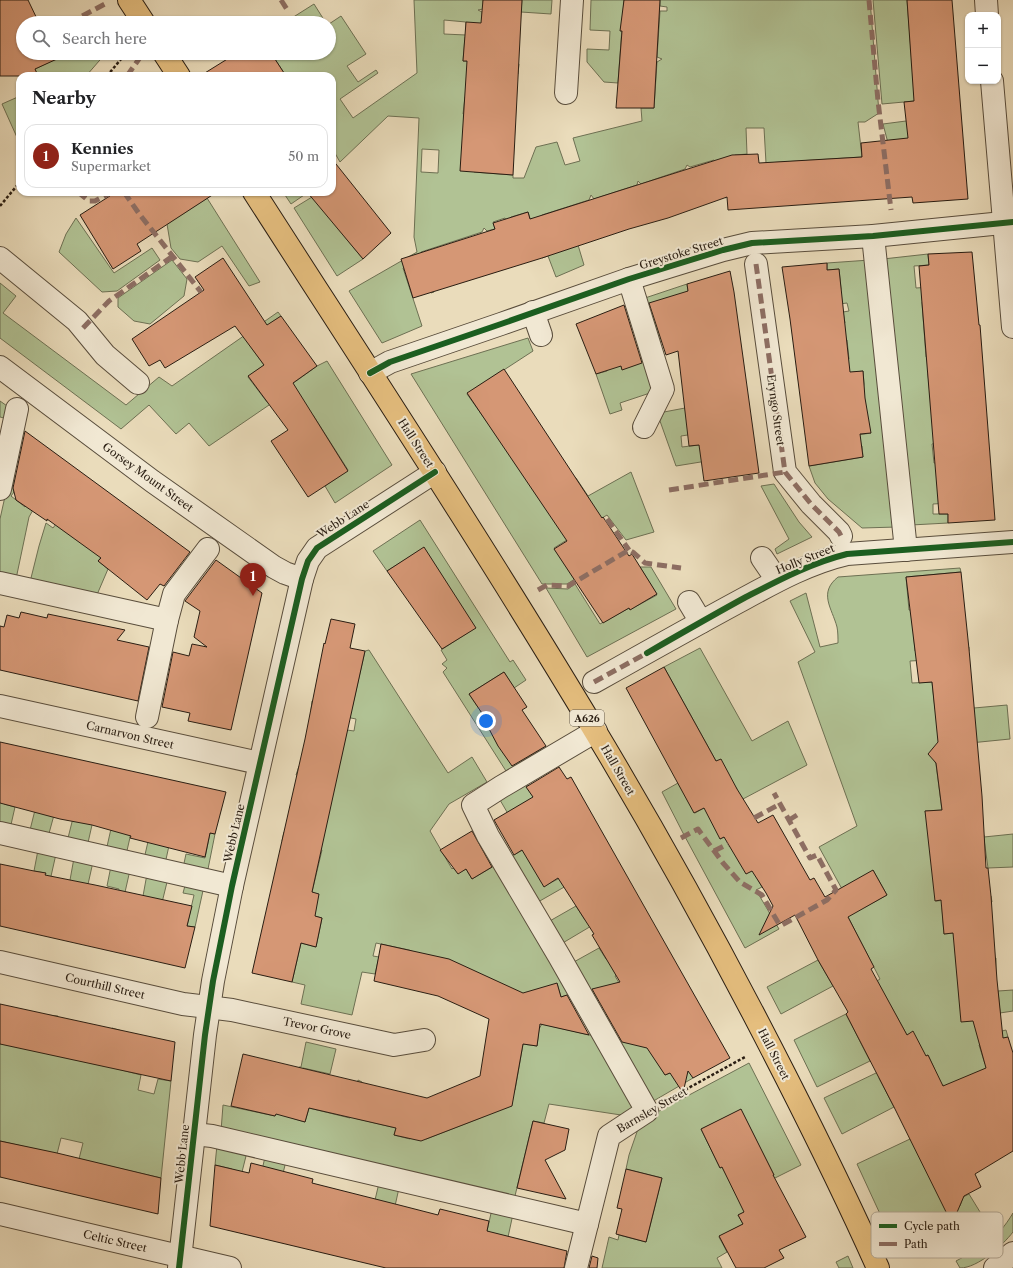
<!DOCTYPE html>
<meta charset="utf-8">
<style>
body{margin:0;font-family:"Libre Caslon Text",serif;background:#f2f2f2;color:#202124}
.controls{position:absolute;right:12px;top:12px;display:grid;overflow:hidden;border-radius:8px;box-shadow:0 1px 3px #0004}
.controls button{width:36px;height:36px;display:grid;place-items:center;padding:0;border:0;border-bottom:1px solid #e0e0e0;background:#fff;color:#202124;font:20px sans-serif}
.you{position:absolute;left:486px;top:721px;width:14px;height:14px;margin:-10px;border:3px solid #fff;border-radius:50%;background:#1a73e8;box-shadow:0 0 0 6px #1a73e833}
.badge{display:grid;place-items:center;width:26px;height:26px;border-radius:50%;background:#8f2418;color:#fff;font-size:13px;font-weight:700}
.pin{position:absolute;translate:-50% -33px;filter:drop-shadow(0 1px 2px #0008)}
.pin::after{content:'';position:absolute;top:21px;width:14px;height:12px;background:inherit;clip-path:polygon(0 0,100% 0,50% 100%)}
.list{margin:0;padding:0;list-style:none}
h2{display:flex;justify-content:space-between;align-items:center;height:52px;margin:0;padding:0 16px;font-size:17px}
h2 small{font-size:13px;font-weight:400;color:#757577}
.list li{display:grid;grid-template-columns:26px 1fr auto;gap:12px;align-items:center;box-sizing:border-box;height:64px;margin:0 8px 8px;padding:0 8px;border:1px solid #e0e0e0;border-radius:12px}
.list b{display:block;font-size:15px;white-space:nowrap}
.list p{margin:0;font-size:13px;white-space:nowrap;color:#757577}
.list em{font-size:13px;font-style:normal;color:#757577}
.icon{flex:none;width:22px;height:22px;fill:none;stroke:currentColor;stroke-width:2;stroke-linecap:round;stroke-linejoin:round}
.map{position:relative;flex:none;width:1013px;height:1268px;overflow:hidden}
.search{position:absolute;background:#fff;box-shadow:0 1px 3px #0004;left:16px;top:16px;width:320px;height:44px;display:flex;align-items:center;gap:10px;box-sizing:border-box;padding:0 14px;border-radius:22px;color:#757577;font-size:15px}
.panel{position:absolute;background:#fff;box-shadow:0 1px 3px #0004;left:16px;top:72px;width:320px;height:124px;border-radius:12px}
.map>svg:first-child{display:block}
.green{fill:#b1c294;stroke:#6d7053;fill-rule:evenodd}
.building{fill:#d59775;stroke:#291d12}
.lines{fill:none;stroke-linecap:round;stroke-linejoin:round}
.minor-casing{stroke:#594d3c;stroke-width:24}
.major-casing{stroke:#291d12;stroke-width:24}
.path{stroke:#291d12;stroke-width:2.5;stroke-dasharray:3 2;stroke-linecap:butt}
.minor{stroke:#f1e8d3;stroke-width:22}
.major{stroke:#e5be7e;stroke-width:22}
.quiet{stroke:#8d6e63;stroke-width:5;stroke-dasharray:10 5;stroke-linecap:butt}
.cycleway-casing{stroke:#f1e8d3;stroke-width:8}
.cycleway{stroke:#1b5e20;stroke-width:6}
.labels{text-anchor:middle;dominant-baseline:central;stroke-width:4;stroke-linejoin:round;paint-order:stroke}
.shield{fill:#f1e8d3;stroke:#655a4c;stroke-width:1}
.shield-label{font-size:10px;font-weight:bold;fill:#291d12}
.street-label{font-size:11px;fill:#291d12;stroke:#f1e8d3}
.key{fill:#f1e8d3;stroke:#b5ab99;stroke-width:1}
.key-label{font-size:11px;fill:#291d12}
</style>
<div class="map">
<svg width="1013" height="1268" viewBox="0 0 1013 1268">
<rect width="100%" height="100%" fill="#eadcbb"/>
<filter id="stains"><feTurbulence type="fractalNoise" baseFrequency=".005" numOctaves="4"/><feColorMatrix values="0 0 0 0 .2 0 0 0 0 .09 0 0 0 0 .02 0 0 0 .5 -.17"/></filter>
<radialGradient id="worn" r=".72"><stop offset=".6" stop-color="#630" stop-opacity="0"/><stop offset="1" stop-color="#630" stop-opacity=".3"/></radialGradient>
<g class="green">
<path d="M 414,0 L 483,0 L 483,9 L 478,10 L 482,12 L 481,38 L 465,37 L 463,61 L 519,64 L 518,74 L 481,72 L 479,98 L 465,97 L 463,114 L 478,115 L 474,172 L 513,175 L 513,178 L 524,178 L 536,147 L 557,142 L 565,165 L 580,161 L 573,138 L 642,121 L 641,108 L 654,108 L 657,62 L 662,59 L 657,57 L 660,11 L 667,11 L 667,7 L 660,6 L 660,0 L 870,0 L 879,113 L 865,122 L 858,122 L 862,157 L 766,163 L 764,128 L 746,128 L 747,154 L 735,155 L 727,197 L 725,198 L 714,160 L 690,167 L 687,165 L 685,169 L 641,184 L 638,181 L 637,185 L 594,199 L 591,195 L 589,200 L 542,215 L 554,253 L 578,245 L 584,265 L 556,277 L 548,256 L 542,258 L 528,212 L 511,217 L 508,225 L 505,218 L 493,222 L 495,229 L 487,231 L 484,228 L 482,232 L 421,252 L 434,292 L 431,293 L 421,263 L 403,268 L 422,326 L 382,343 L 349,291 L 417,252 L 414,237 L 419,118 L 388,116 L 340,162 L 332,148 L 332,76 L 286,76 L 271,53 L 329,53 L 329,24 L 341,16 L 366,54 L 347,66 L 358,82 L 376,70 L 378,73 L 340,99 L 353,118 L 417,73 ZM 444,20 L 466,22 L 466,35 L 444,34 ZM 422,149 L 439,150 L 438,173 L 421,172 Z"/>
<polygon points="522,0 552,0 551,14 521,12"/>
<polygon points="591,0 624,0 618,83 604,82 587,62 587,49 609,50 610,31 590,30"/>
<polygon points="873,0 907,0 915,101 882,104"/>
<polygon points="314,4 326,23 284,23"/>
<polygon points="66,53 106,53 86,76 38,76 35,69 66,54"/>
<polygon points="20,96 20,144 2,104"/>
<polygon points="906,121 917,121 922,179 888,143 883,124"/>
<polygon points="283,192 306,192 307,193 291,204"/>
<polygon points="312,197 363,259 337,276 294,208"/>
<polygon points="207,198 260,282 249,286 222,246 198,262 180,259 171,248 167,224"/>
<polygon points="76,218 114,273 152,248 160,260 117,291 102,292 59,252 66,234"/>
<polygon points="928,254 929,265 914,266 916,288 931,287 932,301 922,302 926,357 936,356 928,374 930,395 943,442 932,444 934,463 945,462 950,503 933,504 933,514 948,514 948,523 911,525 883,259"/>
<polygon points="172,260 187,279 184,296 150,324 134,321 118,307 118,298"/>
<polygon points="870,260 897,527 862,528 828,499 815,483 809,466 863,457 862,446 851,448 858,435 871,433 858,420 864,384 863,371 841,374 839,360 849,359 847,340 836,340 834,325 845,323 843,312 849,311 847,303 832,305 841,289 839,269 827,270 827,263"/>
<polygon points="0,283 16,296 3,313 126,405 159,377 172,386 278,312 281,316 246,340 264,365 248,377 267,402 317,366 327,361 392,465 335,503 325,486 348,470 313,415 289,429 272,403 209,446 189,423 176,434 149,405 121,429 0,338"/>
<polygon points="687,284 688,291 684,340 657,342 642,299"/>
<polygon points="528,338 533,351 467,394 487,422 576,478 588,496 631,472 654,532 626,540 607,515 554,548 575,579 567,584 542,584 411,374"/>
<polygon points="617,356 622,369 630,362 647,356 653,392 620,403 622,410 610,414 596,374 607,371"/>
<polygon points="0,401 10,408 8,419 0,417"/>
<polygon points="685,408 687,421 708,432 681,436 682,447 699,445 713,460 676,466 660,421 664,412"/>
<polygon points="10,474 16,479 12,485 14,492 11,496 25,507 36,492 33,510 29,517 16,579 0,575 0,519"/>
<polygon points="774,484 799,522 812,537 777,554 775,549 789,539 761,486"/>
<polygon points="420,520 510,662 513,660 526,680 514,688 504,672 469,694 490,725 488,727 499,746 546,746 506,771 443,672 447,668 442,664 447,660 441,650 475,628 424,548 387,571 373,551"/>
<polygon points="46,523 53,528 56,524 109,547 98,561 108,569 96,597 30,582 39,546"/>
<polygon points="640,567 651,567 676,609 587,657 546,588 568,589 575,584 600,624 629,608 631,609 657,595"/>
<path d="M 960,568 L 961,572 L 906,577 L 909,610 L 921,610 L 925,638 L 914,639 L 915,651 L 969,647 L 969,651 L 929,655 L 929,660 L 910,661 L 912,683 L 932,682 L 935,709 L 974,708 L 1007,705 L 1010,739 L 940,746 L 932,756 L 936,764 L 942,810 L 925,811 L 933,839 L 984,835 L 984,837 L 1013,834 L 1013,867 L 988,868 L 984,839 L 936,901 L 991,896 L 992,902 L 942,908 L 944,934 L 954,933 L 956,962 L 996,958 L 995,1019 L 998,1032 L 1006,1030 L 1008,1037 L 979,1045 L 985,1064 L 1013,1057 L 965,1153 L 952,1210 L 960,1206 L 963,1197 L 969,1194 L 988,1225 C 985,1231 979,1236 972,1240 C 951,1253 934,1245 915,1232 L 893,1242 L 857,1164 L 910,1139 L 946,1086 L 939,1084 L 926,1073 L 934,1068 L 928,1055 L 879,1078 L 894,1107 L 842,1134 L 824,1098 L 876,1073 L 913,1032 L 907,1035 L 877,981 L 880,979 L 845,911 L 842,889 L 819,847 L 857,826 L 798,662 L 815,652 L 790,601 L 806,593 L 820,647 L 838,643 C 838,638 838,632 837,627 C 832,608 818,593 838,577 ZM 873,870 L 887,895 L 865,907 Z"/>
<polygon points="700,648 752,741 788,721 807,765 743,799 720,839 724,837 753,870 762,887 756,890 779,929 745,948 683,833 662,792 678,783 695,813 737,789 716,761 664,667"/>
<polygon points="369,650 448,773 472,757 487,782 449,804 430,831 452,869 453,868 458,873 466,869 472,879 494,866 571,994 561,997 557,983 538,1003 409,950 376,943 373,956 379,957 375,974 362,972 352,1015 301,1004 305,985 292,982 301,943 316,947 322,918 268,905 312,892 322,850 282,841 284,832 335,783 296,775 299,766 337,774 347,730 354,731 356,719 311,710 312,701 352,708 365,651"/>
<polygon points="527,784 534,798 521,836 500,800"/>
<polygon points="0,786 7,788 4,804 15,807 10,829 0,827"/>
<polygon points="39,794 54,815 48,837 29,834"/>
<polygon points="77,802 92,825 87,847 67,842"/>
<polygon points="115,811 131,833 126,855 106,851"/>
<polygon points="153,820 170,841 165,864 144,859"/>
<polygon points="210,833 215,834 207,874 183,868 186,854 205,858"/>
<polygon points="553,833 544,886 560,878 580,878 538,902 512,856"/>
<polygon points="38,850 56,854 47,894 42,892 45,873 34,871"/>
<polygon points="74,858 93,862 84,902 70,880"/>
<polygon points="111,866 130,870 121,910 115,909 119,889 107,886"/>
<polygon points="147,874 168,878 158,919 143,896"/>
<polygon points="186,882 204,886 195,927 187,926 194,895 183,893"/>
<polygon points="576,906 585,920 599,912 603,919 561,944 548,922"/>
<polygon points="599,948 606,959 622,951 630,967 615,976 629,1000 644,992 648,999 607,1022 603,1016 626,1003 618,990 595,1002 572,963"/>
<polygon points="818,960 833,986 781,1014 767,987"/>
<polygon points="1013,990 1013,1011 1000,1013 998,991"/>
<polygon points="846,1014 870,1061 817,1087 794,1040"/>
<polygon points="47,1015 58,1016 50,1054 104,1066 112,1028 122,1031 114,1068 141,1075 138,1090 154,1094 158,1079 171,1081 161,1178 79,1159 83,1143 61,1138 57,1154 0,1141 0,1044"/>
<polygon points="542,1024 594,1036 636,1107 621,1115 549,1104 544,1123 533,1121 514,1200 221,1131 223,1105 275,1116 279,1101 290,1103 299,1067 301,1067 306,1042 336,1049 330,1074 303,1068 292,1118 305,1122 309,1108 350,1118 358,1080 362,1082 354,1118 396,1128 394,1135 410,1139 414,1121 426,1139 485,1116 515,1090 523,1044 537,1046 539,1029"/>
<polygon points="638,1028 665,1075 670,1073 689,1070 693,1078 650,1103 616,1041"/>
<path d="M 749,1063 L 801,1165 L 751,1190 L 759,1205 L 738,1215 L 743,1224 L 719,1237 L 727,1252 L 717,1258 L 722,1268 L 602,1268 L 609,1237 L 618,1240 L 619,1235 L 646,1242 L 662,1178 L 626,1169 L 629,1155 L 639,1126 L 648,1117 ZM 741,1110 L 774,1175 L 736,1194 L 722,1167 L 720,1168 L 701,1129 Z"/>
<polygon points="217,1145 247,1152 238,1188 230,1186 232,1169 215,1165"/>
<polygon points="265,1157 286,1161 277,1198 262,1170"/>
<polygon points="379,1183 399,1188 391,1224 375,1200"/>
<polygon points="492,1209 513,1214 505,1251 487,1231"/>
<path d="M 1013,1213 L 1013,1232 C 1003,1245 978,1268 960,1268 L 956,1261 C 982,1247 997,1240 1013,1213 Z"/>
<polygon points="848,1256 853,1268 839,1268 836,1262"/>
</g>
<g class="building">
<polygon points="0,0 28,0 39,23 23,23 23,53 54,53 57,59 35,69 38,76 0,76"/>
<polygon points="483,0 522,0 513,175 460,171 467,61 463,61 466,22 481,23"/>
<polygon points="624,0 660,0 654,108 616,108 622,31 620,31"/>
<polygon points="907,0 952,0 968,199 913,203 912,197 728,210 727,197 668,218 629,229 542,258 413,298 401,259 495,229 493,223 528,212 530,219 732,155 758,154 759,163 862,157 861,143 908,138 904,102 914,101"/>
<polygon points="237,53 271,53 286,76 200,76"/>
<polygon points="332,159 391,233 363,259 307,192 332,192"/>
<polygon points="116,192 217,192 137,244 141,251 113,269 80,215"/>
<polygon points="972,252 979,325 980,325 995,520 948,523 948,514 939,514 919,266 929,265 928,254"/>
<polygon points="223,258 267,325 281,316 317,366 293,383 348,471 308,497 271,441 288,430 248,376 264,365 235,326 165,368 160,360 149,366 132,339 204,290 195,277"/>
<polygon points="827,263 827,270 839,269 850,372 863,371 865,398 871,433 860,434 863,457 809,466 790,319 782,267"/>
<polygon points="730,271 734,292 759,473 704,481 699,445 689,446 678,351 666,355 649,303 688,291 687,284"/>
<polygon points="624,305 642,363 622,370 621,366 596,374 576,324"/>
<polygon points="504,369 602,518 603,517 629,556 632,554 657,594 630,610 629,608 603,623 554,549 567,541 467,393"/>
<polygon points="25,431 190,552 164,586 160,584 147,600 98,561 101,558 47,519 47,521 16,500 13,488"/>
<polygon points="424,547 476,628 442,649 387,571"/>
<polygon points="216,560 262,593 231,730 188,721 190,713 162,707 173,652 189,656 192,644 207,647 194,637 200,611 185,601"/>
<polygon points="961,572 969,649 982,796 986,868 988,868 991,896 997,980 1003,1038 1008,1037 1013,1053 1013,1151 975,1174 981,1187 964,1196 952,1224 894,1107 846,1014 848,1012 818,960 795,915 759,935 773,906 766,893 752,871 746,874 724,837 720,839 704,808 694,813 626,688 664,667 716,761 721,759 737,789 758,823 773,815 810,880 814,878 825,897 873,870 887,895 848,917 874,967 871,969 907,1035 913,1031 926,1056 928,1055 943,1086 986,1068 973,1021 961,1022 953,933 944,934 941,900 935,901 925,811 942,810 936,763 928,754 938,742 932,682 919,683 906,577"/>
<polygon points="21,612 47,618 48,614 125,630 117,640 149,647 138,701 0,670 0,626 4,627 7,615 19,618"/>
<polygon points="331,619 355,624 350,648 365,651 312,892 319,894 315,916 322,918 316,947 301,943 292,982 252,973 305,739 324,643 325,644"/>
<polygon points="504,672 527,707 522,710 546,746 512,766 498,746 488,727 490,725 469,694"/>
<polygon points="0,742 226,792 215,834 210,833 205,857 130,838 131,836 92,825 60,819 0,803"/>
<polygon points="559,767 567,779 571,777 730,1058 693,1078 688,1071 683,1093 670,1073 665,1075 647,1048 622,1042 592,989 620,982 592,935 594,934 558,878 544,887 522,850 514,855 494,820 533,797 526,787"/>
<polygon points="472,831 492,867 472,879 466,869 458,874 440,850"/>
<polygon points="0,864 34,871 46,873 45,875 95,885 192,906 187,926 195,927 185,968 0,926"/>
<polygon points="381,944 449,959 523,993 557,983 561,997 567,995 589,1035 540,1024 537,1046 523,1044 512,1106 421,1141 394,1135 396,1128 309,1108 305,1122 276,1114 275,1116 231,1106 243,1054 427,1098 480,1076 489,1019 438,996 374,981"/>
<polygon points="0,1004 175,1042 171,1081 0,1044"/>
<polygon points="741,1109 774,1175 773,1175 806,1237 779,1250 784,1258 764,1268 736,1268 719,1236 743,1224 738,1215 744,1212 722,1167 720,1168 701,1129"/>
<polygon points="533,1121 569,1129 565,1150 545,1160 566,1199 517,1188"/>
<polygon points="0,1141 57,1153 161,1178 158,1214 0,1177"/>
<polygon points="251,1163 313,1179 312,1183 403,1206 438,1215 440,1209 489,1221 487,1231 567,1251 564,1268 386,1268 210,1226 215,1165 249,1173"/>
<polygon points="626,1169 662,1178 646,1242 616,1234 622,1209 617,1208"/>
<polygon points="592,1256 598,1258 597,1268 589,1268"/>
</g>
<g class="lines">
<g class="minor-casing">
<g id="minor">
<polyline points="986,0 987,15"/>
<polyline points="992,81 1013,327"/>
<polyline points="566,93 572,0"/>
<polyline points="873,236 906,550"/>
<polyline points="0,258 77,321 105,355 138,383"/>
<polyline points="756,264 785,472 811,504 839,532 841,536"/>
<polyline points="629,279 663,389 644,427"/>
<polyline points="533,312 541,335"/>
<polyline points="0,367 152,481 274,567 285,573 302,579"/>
<polyline points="370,373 390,362 501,324 629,279 723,250 752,243 873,236 1013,222"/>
<polyline points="0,489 17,409"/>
<polyline points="762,558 777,580"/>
<polyline points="0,583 167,620"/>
<polyline points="689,602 701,622"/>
<path d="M 594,682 C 642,655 690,628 738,602 C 773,583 808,563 847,554 L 1013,542"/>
<polyline points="0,706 259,763"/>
<polyline points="147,717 167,620 174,594 208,549"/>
<polyline points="0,833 232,886"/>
<polyline points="0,962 183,1004 232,1010 394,1045 424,1040"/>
<polyline points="194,1134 212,1136 587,1224"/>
<polyline points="0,1214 230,1268"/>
<polyline points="179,1268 205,1035 213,981 232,886 302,579 308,561 317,548 435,472"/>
<polyline points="576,1268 609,1136 647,1111 559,956 488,836 473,805 501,787 596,731"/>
<polyline points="995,1268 1013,1253"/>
</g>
</g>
<g class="major-casing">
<g id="major">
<polyline points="129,0 144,23"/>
<polyline points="164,53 179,76"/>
<path d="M 254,192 C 369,371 486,549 595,731 C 663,844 726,959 786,1077 C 818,1140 849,1203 878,1268"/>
</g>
</g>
<g class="path">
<polyline points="107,76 126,53"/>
<polyline points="0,206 20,182"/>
<polyline points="672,1097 745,1057"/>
</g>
<use href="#minor" class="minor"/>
<use href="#major" class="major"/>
<g class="quiet">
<polyline points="281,0 288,11"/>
<polyline points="869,0 878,101 891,210"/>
<polyline points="69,23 105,4"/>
<polyline points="127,76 141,56"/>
<polyline points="78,192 89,201 95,201 112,192"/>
<polyline points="124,192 140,215 201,292"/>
<polyline points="756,264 785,472 811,504 839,532 841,536"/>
<polyline points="83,328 109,301 173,256"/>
<polyline points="669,490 785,472"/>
<polyline points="607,519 629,550"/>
<polyline points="538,590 547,585 568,586 629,550 634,553 645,563 681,568"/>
<polyline points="594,682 647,653"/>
<polyline points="754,818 780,804"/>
<polyline points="789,820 797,815"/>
<polyline points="681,838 698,829 723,863 740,882 762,895 779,924 782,925 827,900 836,890 817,855 810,858 774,793"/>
<polyline points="714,851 728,844"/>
</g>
<g class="cycleway-casing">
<g id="cycleway">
<polyline points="370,373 390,362 501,324 629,279 723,250 752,243 873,236 1013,222"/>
<path d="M 647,653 C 680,634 713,615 746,597 C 779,580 811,563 847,554 L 1013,542"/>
<polyline points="179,1268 205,1035 213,981 232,886 302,579 308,561 317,548 435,472"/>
</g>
</g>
<use href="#cycleway" class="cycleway"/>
</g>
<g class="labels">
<rect class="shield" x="570" y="710" width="34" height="16" rx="3"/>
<g class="shield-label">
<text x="587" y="718">A626</text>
</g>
<g class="street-label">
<text transform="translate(681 253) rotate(-17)">Greystoke Street</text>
<text transform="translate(776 410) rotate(82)">Eryngo Street</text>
<text transform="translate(416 443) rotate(57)">Hall Street</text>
<text transform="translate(148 477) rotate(36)">Gorsey Mount Street</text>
<text transform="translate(343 519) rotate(-33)">Webb Lane</text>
<text transform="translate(805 559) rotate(-22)">Holly Street</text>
<text transform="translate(130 735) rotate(13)">Carnarvon Street</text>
<text transform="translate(618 770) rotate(60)">Hall Street</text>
<text transform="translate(234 833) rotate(-77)">Webb Lane</text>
<text transform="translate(105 986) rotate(13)">Courthill Street</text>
<text transform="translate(317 1028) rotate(12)">Trevor Grove</text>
<text transform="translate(774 1054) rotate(63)">Hall Street</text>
<text transform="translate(652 1110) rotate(-30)">Barnsley Street</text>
<text transform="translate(182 1154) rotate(-84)">Webb Lane</text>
<text transform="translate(115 1241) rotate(13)">Celtic Street</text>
</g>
</g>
<rect x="871" y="1212" width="132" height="46" rx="6" class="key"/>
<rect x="879" y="1224" width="18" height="4" fill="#1b5e20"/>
<rect x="879" y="1242" width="18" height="4" fill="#8d6e63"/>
<g class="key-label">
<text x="904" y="1230">Cycle path</text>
<text x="904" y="1248">Path</text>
</g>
<rect width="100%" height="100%" filter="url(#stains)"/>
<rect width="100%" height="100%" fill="url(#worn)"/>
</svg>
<div class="controls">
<button>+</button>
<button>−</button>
</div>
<div class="you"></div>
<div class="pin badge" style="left:253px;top:596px">1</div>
<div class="search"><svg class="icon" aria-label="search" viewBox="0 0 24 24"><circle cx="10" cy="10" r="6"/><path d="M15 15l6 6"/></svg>Search here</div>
<section class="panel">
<h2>Nearby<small></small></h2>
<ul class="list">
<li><span class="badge">1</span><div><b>Kennies</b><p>Supermarket</p></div><em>50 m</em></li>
</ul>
</section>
</div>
